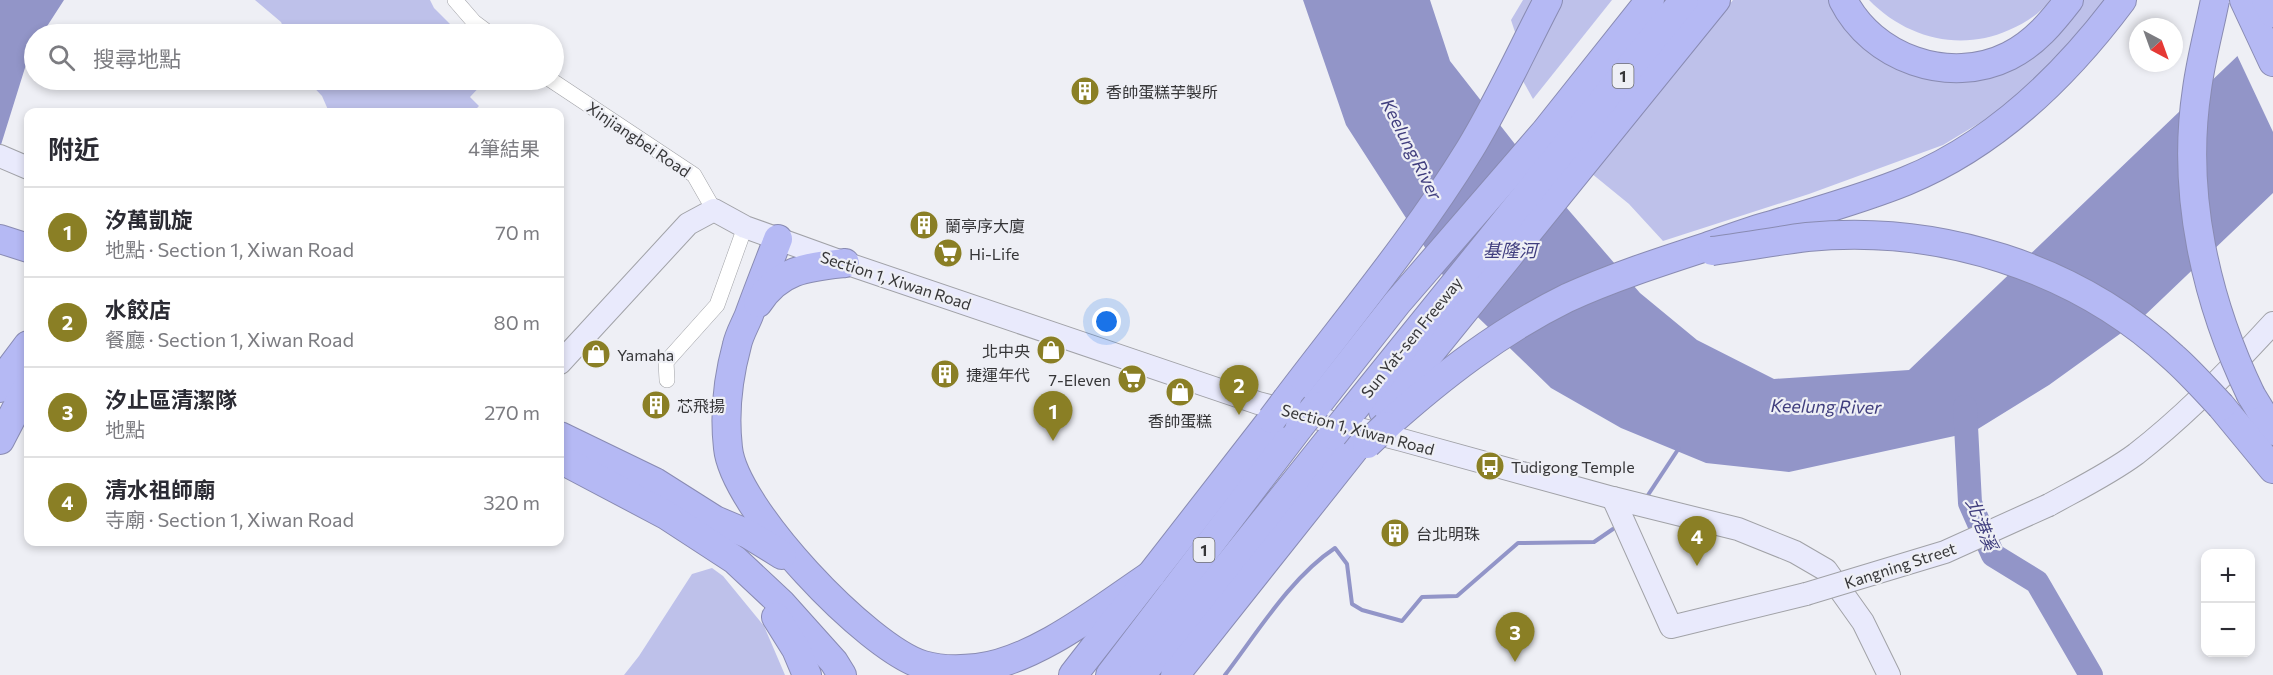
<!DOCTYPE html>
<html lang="zh-TW">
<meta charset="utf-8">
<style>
body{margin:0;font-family:Commissioner,"Noto Sans TC",sans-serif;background:#f2f2f3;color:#2b2b33}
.controls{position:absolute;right:18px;bottom:18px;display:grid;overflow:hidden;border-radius:12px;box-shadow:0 3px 9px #0003}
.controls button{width:54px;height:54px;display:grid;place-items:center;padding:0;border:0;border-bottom:2px solid #e1e1e2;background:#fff;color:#2b2b33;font:30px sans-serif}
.compass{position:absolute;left:2129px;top:18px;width:54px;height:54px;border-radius:50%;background:#fff;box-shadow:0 3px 9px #0003;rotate:139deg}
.you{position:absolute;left:1107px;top:322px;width:21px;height:21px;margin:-15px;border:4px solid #fff;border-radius:50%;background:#1a73e8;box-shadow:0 0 0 9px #1a73e833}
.badge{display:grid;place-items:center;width:39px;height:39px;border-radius:50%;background:#8a7f25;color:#fff;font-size:20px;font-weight:700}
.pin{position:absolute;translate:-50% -50px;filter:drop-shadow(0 2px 3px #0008)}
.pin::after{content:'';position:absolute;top:32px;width:21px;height:18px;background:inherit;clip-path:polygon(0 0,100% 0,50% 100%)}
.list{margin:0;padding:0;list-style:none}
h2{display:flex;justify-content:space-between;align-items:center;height:78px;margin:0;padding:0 24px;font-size:26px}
h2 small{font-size:20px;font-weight:400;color:#7c7c81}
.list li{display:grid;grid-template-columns:39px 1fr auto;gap:18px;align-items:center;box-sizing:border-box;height:90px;padding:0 24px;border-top:2px solid #e1e1e2}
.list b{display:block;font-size:22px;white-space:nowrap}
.list p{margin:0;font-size:20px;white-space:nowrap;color:#7c7c81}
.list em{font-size:20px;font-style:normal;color:#7c7c81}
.icon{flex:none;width:33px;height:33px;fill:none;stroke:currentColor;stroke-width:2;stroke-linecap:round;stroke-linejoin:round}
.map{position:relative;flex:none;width:2273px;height:675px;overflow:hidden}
.search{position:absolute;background:#fff;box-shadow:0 3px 9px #0003;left:24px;top:24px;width:540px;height:66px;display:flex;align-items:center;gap:15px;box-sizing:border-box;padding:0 21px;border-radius:33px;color:#7c7c81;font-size:22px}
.panel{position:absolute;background:#fff;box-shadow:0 3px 9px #0003;left:24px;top:108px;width:540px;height:438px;border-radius:12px}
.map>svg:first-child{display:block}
.green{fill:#bec1ea}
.water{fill:#9295c8}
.pier{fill:#eeeff5}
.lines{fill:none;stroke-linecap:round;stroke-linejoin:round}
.stream{stroke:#9295c8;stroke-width:4}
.river{stroke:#9295c8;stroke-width:24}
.street-casing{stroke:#a1a2a7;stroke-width:16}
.secondary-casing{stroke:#a1a2a7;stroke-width:24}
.highway-casing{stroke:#898bb2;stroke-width:30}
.street{stroke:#fff;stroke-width:15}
.secondary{stroke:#e9eafc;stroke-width:22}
.highway{stroke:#b5b9f4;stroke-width:28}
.secondary-bridge-casing{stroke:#a1a2a7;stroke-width:24;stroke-linecap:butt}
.highway-bridge-casing{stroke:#898bb2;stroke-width:30;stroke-linecap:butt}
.secondary-bridge{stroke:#e9eafc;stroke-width:22}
.highway-bridge{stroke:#b5b9f4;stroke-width:28}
.labels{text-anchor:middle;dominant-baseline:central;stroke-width:4.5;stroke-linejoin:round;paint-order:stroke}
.shield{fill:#eeeff5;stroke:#6d6e71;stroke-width:1.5}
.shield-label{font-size:15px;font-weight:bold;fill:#363638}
.poi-label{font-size:16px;fill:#363638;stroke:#eeeff5;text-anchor:start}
.street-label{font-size:16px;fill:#363638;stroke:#eeeff5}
.water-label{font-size:18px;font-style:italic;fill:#403e7e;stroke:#eeeff5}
</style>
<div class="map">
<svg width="2273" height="675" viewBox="0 0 2273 675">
<rect width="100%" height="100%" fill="#eeeff5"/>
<g class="green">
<polygon points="255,0 430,0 434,8 460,34 286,34 281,22"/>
<polygon points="1523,0 1548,0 1516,35 1511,20"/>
<polygon points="1562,0 1612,0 1533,99 1523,81"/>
<polygon points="1733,0 1831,0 1834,6 1975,77 2083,0 2109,0 2077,40 2001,110 1943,145 1809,194 1663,241 1629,204 1591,173"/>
<path d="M 1869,0 L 2050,0 C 2040,14 2025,23 2009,30 C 1960,52 1906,38 1869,0 Z"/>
<polygon points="307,80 486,80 470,97 479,106 473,112 329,112 322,96"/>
<polygon points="712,568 723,576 764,626 785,675 624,675 639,656 692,574"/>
</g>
<g class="water">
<polygon points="0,0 64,0 42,34 34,34 34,46 29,55 0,148"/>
<polygon points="1303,0 1430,0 1450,61 1547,185 1640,293 1697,340 1774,379 1909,370 2273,22 2273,193 2142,318 2049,385 1973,432 1789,472 1706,463 1621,428 1551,388 1457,297 1346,125"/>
</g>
<polygon class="pier" points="2273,19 2273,132 2236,53"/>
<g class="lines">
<g class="stream">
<polyline points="1648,495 1679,448"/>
<path d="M 1225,675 C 1257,633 1291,577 1335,548 L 1347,564 L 1352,604 L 1362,610 L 1402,621 L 1422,597 L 1457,596 L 1518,543 L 1594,542 L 1613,529"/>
</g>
<polyline class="river" points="1965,407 1970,503 1993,555 2037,582 2091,675"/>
<g class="street-casing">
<g id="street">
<polyline points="455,0 474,22 490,34"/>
<polyline points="551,80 694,175 714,210"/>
<polyline points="667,380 666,362 717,305 745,227"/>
</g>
</g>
<g class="secondary-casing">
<g id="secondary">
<polyline points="0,156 28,168"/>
<polyline points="560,363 688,224 714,210 745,227 845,263 1258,403 1402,440 1613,498 1738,529 1795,552 1826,570 1863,622 1889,675"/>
<polyline points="1613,498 1671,627 1806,594"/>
<path d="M 2049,505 C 2078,489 2109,474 2136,454 C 2186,415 2231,369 2273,323"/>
</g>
</g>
<g class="highway-casing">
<g id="highway">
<path d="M 1843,0 C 1872,58 1949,86 2009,56 C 2035,43 2052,22 2069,0"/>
<polyline points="2244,0 2273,62"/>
<polyline points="2266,0 2273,13"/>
<polyline points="0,239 28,248"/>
<path d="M 778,239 C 768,265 758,290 749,315 C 745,325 739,335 737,345 C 728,378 724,413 728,448 C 734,508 867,648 923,665 C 940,670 959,670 977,668 C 1036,661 1103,607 1151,575"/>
<path d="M 758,303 C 780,269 808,267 845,263"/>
<polyline points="0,388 10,369 28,345"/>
<polyline points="2251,395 2273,431"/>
<path d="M 1287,399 C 1349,317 1416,237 1470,149 C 1499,101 1522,50 1548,0"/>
<polyline points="1316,406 1397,303 1545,132 1650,0"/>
<polyline points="2221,406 2273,469"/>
<polyline points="1383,411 1716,0"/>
<polyline points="1349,415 1684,0"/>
<path d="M 1386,426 C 1442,376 1500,331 1567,298 C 1611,278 1657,263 1703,248 C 1726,240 1749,231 1772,225 C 1817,211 1862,199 1906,181 C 1994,145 2066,75 2122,0"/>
<polyline points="560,436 655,482 715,520 748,534 782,555"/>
<polyline points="0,440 28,386"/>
<polyline points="560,459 666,515 735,560 782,604 834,662 842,675"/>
<polyline points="776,617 796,649 807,675"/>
<polyline points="1073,675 1272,419"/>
<polyline points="1110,675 1300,426"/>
<polyline points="1141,675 1333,435"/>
<polyline points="1175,675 1360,442"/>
</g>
</g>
<use href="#street" class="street"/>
<use href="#secondary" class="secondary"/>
<use href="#highway" class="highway"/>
<g class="secondary-bridge-casing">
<polyline id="secondary-bridge" points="1806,594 1945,552 2049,505"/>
</g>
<g class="highway-bridge-casing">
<g id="highway-bridge">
<path d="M 2215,0 C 2209,30 2201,59 2197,89 C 2181,194 2206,301 2251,395"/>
<path d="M 1712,251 C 1744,247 1775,241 1807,237 C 1938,224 2076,267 2173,357 C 2190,372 2205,389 2221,406"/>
<polyline points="1272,419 1287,399"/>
<polyline points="1300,426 1316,406"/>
<polyline points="1333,435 1349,415"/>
<polyline points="1367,444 1386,426"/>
</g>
</g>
<use href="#secondary-bridge" class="secondary-bridge"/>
<use href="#highway-bridge" class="highway-bridge"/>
</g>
<defs>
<g id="building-disc" transform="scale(1.5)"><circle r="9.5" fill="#8a7f25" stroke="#eeeff5"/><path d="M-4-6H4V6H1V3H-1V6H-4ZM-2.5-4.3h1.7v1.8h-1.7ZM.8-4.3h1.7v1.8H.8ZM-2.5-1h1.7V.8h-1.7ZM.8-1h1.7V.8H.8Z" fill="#fff"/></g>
<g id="supermarket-disc" transform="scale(1.5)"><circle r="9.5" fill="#8a7f25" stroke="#eeeff5"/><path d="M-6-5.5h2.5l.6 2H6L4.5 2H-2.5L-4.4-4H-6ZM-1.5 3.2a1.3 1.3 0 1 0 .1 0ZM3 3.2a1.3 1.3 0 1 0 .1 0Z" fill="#fff"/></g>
<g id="shop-disc" transform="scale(1.5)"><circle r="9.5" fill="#8a7f25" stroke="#eeeff5"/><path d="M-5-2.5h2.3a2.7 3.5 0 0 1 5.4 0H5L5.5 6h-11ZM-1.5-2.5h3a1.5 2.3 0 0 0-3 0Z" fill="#fff"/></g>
<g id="bus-disc" transform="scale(1.5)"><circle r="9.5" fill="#8a7f25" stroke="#eeeff5"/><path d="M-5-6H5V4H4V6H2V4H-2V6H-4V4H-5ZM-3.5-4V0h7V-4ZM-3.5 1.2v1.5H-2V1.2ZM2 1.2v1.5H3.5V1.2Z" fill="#fff"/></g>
</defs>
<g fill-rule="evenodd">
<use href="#building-disc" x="1085" y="91"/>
<use href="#building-disc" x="924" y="225"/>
<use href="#supermarket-disc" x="948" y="253"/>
<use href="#shop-disc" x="1051" y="350"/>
<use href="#shop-disc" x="596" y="354"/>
<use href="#building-disc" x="945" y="374"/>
<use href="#supermarket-disc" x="1132" y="379"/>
<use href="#shop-disc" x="1180" y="392"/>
<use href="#building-disc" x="656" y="405"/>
<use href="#bus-disc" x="1490" y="466"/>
<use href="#building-disc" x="1395" y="533"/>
</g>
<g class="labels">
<g class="shield">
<rect x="1612.5" y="64" width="21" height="24" rx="4.5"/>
<rect x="1193.5" y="538" width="21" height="24" rx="4.5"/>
</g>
<g class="shield-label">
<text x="1623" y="76">1</text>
<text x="1204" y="550">1</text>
</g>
<g class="poi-label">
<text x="1106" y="91">香帥蛋糕芋製所</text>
<text x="945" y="225">蘭亭序大廈</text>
<text x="969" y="253">Hi-Life</text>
<text x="1030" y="350" text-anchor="end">北中央</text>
<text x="617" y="354">Yamaha</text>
<text x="966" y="374">捷運年代</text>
<text x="1111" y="379" text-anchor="end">7-Eleven</text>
<text x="677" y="405">芯飛揚</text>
<text x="1180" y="420" text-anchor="middle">香帥蛋糕</text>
<text x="1511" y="466">Tudigong Temple</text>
<text x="1416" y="533">台北明珠</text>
</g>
<g class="street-label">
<text transform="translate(639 139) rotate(34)">Xinjiangbei Road</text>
<text transform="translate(896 280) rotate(18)">Section 1, Xiwan Road</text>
<text transform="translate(1411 337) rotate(-51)">Sun Yat-sen Freeway</text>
<text transform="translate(1358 429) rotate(15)">Section 1, Xiwan Road</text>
<text transform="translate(1900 565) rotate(-18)">Kangning Street</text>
</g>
<g class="water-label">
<text transform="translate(1412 149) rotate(63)">Keelung River</text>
<text x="1510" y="250">基隆河</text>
<text transform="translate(1826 406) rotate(1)">Keelung River</text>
<text transform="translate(1982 524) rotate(68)">北港溪</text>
</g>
</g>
</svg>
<div class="controls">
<button>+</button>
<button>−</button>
</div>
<svg class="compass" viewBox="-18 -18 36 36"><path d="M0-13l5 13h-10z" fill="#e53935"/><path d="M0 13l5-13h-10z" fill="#7c7c81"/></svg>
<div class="you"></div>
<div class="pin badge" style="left:1053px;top:441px">1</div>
<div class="pin badge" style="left:1239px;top:415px">2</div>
<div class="pin badge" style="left:1515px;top:662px">3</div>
<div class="pin badge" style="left:1697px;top:566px">4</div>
<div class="search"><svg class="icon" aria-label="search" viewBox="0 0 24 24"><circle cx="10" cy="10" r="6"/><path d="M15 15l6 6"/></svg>搜尋地點</div>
<section class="panel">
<h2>附近<small>4筆結果</small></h2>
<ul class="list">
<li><span class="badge">1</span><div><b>汐萬凱旋</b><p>地點 · Section 1, Xiwan Road</p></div><em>70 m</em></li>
<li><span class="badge">2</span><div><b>水餃店</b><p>餐廳 · Section 1, Xiwan Road</p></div><em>80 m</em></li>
<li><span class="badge">3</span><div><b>汐止區清潔隊</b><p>地點</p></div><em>270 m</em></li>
<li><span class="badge">4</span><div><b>清水祖師廟</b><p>寺廟 · Section 1, Xiwan Road</p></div><em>320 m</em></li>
</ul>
</section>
</div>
